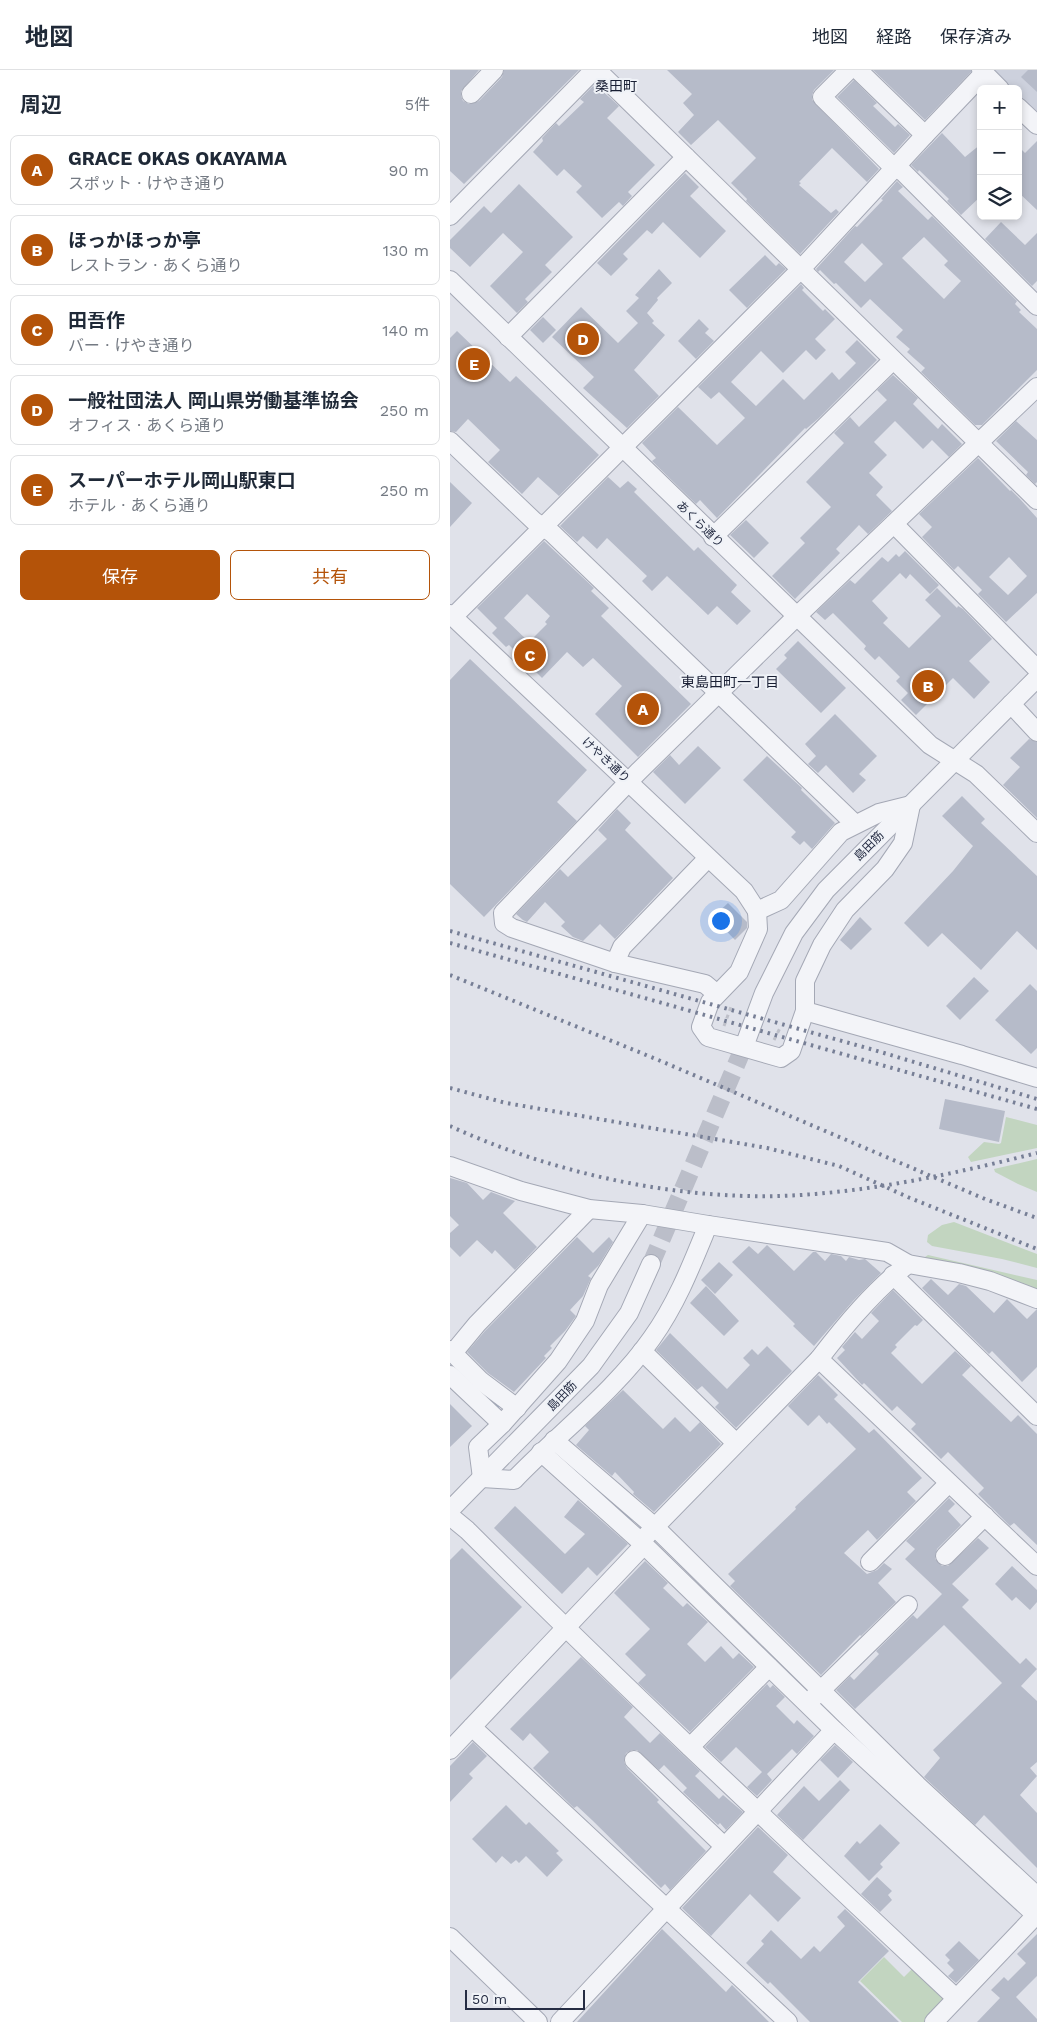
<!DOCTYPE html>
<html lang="ja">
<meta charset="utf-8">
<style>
body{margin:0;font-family:"Work Sans","Noto Sans JP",sans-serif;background:#f6f6f7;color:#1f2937}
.controls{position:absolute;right:15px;top:15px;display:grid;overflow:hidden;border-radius:8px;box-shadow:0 2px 8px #0003}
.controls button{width:45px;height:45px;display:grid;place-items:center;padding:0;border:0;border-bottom:1px solid #e0e1e3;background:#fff;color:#1f2937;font:25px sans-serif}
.scale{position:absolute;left:15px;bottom:12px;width:120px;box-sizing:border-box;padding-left:5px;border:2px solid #262d44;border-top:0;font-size:14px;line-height:18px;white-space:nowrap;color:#262d44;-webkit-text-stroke:4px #eff2f7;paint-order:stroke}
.you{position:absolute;left:270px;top:850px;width:18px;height:18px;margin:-12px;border:4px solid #fff;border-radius:50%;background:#1a73e8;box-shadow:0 0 0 8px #1a73e833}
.badge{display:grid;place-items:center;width:32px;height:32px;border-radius:50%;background:#b45309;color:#fff;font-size:16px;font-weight:700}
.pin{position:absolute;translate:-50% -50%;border:2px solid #fff;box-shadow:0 1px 5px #0006}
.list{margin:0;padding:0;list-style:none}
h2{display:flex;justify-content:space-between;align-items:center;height:65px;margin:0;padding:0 20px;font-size:21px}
h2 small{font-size:16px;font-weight:400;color:#747a83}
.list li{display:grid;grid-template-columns:32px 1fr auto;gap:15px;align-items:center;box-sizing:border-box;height:70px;margin:0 10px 10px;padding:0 10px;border:1px solid #e0e1e3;border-radius:8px}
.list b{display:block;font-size:19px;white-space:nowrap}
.list p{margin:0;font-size:16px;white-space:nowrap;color:#747a83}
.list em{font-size:16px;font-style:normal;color:#747a83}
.actions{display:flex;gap:10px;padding:15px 20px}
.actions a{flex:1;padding:11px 0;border:1px solid #b45309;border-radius:8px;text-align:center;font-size:18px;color:#b45309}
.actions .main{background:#b45309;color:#fff}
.icon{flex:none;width:28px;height:28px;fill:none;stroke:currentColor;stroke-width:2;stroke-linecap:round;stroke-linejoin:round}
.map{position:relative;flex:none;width:587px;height:1952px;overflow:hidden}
header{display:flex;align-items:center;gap:30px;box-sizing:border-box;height:70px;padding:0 25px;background:#fff;border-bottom:1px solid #e0e1e3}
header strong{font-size:24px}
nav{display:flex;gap:28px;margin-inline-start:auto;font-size:18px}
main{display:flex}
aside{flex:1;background:#fff}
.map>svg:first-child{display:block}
.built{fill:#cdd1dd}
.green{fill:#c2d5c0}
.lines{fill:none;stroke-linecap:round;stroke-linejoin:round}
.stream{stroke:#96abce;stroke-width:5}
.building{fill:#b6bbc9;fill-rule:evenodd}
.minor-tunnel{stroke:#bbbec9;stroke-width:18;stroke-dasharray:18 9;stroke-linecap:butt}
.minor-casing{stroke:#a4a8b5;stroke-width:20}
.path{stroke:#bec0c9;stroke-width:3;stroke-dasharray:4 4;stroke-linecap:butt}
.minor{stroke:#f3f4f8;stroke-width:18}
.rail{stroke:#777f96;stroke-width:4;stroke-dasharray:2.5 5;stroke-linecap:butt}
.labels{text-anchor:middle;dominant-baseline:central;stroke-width:4;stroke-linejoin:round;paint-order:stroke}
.street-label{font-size:12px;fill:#262d44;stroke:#eff2f7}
.neighbourhood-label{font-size:14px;fill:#191f34;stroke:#eff2f7}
</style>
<header>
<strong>地図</strong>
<nav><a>地図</a><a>経路</a><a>保存済み</a></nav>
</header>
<main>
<aside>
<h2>周辺<small>5件</small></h2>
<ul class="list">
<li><span class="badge">A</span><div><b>GRACE OKAS OKAYAMA</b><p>スポット · けやき通り</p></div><em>90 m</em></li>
<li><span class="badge">B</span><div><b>ほっかほっか亭</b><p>レストラン · あくら通り</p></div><em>130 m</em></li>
<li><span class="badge">C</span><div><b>田吾作</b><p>バー · けやき通り</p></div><em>140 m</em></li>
<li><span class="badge">D</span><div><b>一般社団法人 岡山県労働基準協会</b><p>オフィス · あくら通り</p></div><em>250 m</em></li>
<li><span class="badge">E</span><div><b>スーパーホテル岡山駅東口</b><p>ホテル · あくら通り</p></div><em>250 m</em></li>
</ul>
<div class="actions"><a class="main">保存</a><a>共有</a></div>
</aside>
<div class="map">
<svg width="587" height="1952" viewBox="0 0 587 1952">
<rect width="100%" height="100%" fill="#e0e2ea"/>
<polygon class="built" points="543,0 587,0 587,43 568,25 568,19 562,19"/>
<g class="green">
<polygon points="556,1047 587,1055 587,1078 521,1092 518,1087 534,1072 549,1074 551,1073"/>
<polygon points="587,1089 587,1122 568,1114 545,1102 544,1099"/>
<polygon points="504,1152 587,1184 587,1198 552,1189 482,1176 477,1172 478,1165 492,1155"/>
<polygon points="478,1185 587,1210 587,1224 476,1191 475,1187"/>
<polygon points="434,1887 454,1907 465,1896 500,1929 478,1952 452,1952 410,1911"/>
</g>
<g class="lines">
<g class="stream">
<polyline points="39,1328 48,1335"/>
<polyline points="119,1395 181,1448"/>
</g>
</g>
<g class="building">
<polygon points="0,0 29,0 11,21 11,26 13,31 19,34 29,31 52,7 54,0 129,0 14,114 0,101"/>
<polygon points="217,0 384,0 364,20 362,25 362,30 429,99 417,112 382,78 349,112 351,113 349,115 381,143 386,139 389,142 350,184 296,131 297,129 281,113 306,88 268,50 241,75 228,62 244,45 233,33 242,24"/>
<polygon points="423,0 521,0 521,2 475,50"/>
<polygon points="578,0 587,0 587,22 571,7"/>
<polygon points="404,10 427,33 423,36 445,57 448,54 460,65 444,83 387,27"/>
<polygon points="143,16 148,17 169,36 157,48 205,95 178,122 182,126 173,136 169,132 152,148 126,122 132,116 114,99 107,106 83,82 93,71 92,68 106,53 109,56 134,32 130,29"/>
<polygon points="492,63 515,87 531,74 531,126 511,145 497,131 499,129 469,100 468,102 461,95"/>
<polygon points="587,71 587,140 568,122 568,76 575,83"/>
<polygon points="235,103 249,117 240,126 276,161 250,188 213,152 202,164 197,160 173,184 178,189 161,206 147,193"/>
<path d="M 447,111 L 453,117 L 448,121 L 478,150 L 482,146 L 567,231 L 565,234 L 571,240 L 569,242 L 587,259 L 587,300 L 532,355 L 525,355 L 471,302 L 475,298 L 457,282 L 460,279 L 446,267 L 453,260 L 438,246 L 420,229 L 411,238 L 386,213 L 384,214 L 370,200 L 368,202 L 366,199 L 405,156 L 407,157 L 433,130 L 431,129 ZM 474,167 L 498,191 L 494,195 L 511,211 L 494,229 L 452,188 ZM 412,173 L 433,194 L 415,212 L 394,192 Z"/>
<polygon points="69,114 123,167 95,195 102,202 75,229 78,232 67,243 40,216 73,182 53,163 20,197 0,178 0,170 34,136 41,143"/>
<polygon points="551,152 575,175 587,163 587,211 582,216 535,169"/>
<polygon points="315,185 326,196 329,193 336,199 297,238 279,220"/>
<polygon points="209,199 222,213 207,228 208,230 197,243 204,251 202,253 215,265 184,300 209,326 177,358 133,318 144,307 102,267 131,237 168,273 188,253 176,241 189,228 185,225"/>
<polygon points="351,214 354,218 352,220 373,241 375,239 385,249 365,269 376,280 366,290 356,280 333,303 311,281 281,312 306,336 333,309 354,330 382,302 389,310 406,293 395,282 407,270 427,290 369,348 356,359 355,358 267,448 250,430 246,434 202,391 206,388 192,373 228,337 267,375 295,348 269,322 261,329 248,317"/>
<polygon points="93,247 106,260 93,273 80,260"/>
<polygon points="249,249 259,259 255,263 264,271 246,289 228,271"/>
<polygon points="7,261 60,312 66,306 149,385 109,426 88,407 72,424 38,392 50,380 18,349 6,362 0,361 0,268"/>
<polygon points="443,305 468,328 463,334 488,359 492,354 512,374 499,387 482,370 473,379 445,351 424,372 437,385 419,403 433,417 426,425 442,441 418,464 409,455 386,479 390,483 345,529 322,506 355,473 350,468 381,437 356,412 394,373 384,363 400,347 409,357 437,330 427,320"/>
<polygon points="566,351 587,370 587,412 585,414 576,405 578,402 546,371"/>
<path d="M 528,388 L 560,421 L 561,420 L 570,429 L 587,448 L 587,523 L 556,552 L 528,524 L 532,520 L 508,496 L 504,500 L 472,467 L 482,457 L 469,444 ZM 559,487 L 577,506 L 558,525 L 539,507 Z"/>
<polygon points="158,407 170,418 178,411 187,419 184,422 244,481 248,477 287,515 281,522 301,541 287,555 267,536 258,545 217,506 202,521 192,511 197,506 157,468 147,479 133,466 127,472 110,456"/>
<polygon points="0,412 22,433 0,457"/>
<polygon points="296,450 319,473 304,488 280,465"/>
<path d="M 94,471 L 144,518 L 141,521 L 159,538 L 151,546 L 241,634 L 188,687 L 145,644 L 172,616 L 143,588 L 133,597 L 117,582 L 92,608 L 59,575 L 56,577 L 42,563 L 47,558 L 27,538 ZM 77,524 L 100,546 L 95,552 L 97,554 L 79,572 L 54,548 Z"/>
<polygon points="455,481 489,515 480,524 460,504 456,509 450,503 422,531 438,548 433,553 459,578 491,546 475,530 487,518 507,538 508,536 513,539 542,569 519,591 540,612 524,629 503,608 466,645 451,630 458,623 446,611 450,607 429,586 425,590 414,579 416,576 383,543 375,550 366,542 400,510 405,514 432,487 438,492 446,484 449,487"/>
<polygon points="348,571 396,618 371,643 326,599 337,588 334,585"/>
<polygon points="20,589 137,700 107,732 127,751 34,847 0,814 0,610"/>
<polygon points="385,644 427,686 409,704 416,710 403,723 376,695 368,703 358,694 366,686 355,674"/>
<polygon points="579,669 587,672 587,748 553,715 570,697 560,688"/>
<polygon points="248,676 271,698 235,734 203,702 220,685 229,695"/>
<polygon points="317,686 352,718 351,720 385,753 362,779 354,771 350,775 341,767 346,762 293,710"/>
<polygon points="512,726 535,749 531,753 587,806 587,880 567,861 531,900 492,863 478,877 454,853 503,801 523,776 492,746"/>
<polygon points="167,739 181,753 175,760 223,808 165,869 150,854 133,871 123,867 111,856 115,852 95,832 77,852 73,850 66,844 110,799 118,807 157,769 148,760"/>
<polygon points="278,833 297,852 297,858 285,870 263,847"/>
<polygon points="410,847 422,859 401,880 390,870"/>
<polygon points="524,907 539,921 510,950 496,936"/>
<polygon points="580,914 587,921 587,978 581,984 545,950"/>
<polygon points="495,1029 555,1041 549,1072 489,1059"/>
<polygon points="0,1108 17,1113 33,1130 41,1122 65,1131 53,1143 87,1177 65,1200 45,1180 42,1184 27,1170 10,1187 0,1177 0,1163 9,1155 0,1146"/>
<polygon points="127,1167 143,1183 159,1167 163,1172 149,1195 138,1206 141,1208 133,1226 120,1240 126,1246 115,1261 100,1276 102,1278 94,1286 96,1288 64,1322 38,1303 17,1282 35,1261"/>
<polygon points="317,1175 344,1201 363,1182 366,1182 375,1191 381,1184 391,1186 396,1191 399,1187 409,1190 415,1189 431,1203 403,1231 364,1276 343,1256 345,1254 282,1192 299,1176 308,1184"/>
<polygon points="269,1192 283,1205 265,1224 251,1210"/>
<polygon points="481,1209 498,1225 509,1214 516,1216 544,1243 557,1229 577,1249 587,1239 587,1297 572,1312 542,1281 539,1284 472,1218"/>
<polygon points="256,1216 289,1251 274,1266 240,1233"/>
<polygon points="443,1220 473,1250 467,1256 465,1255 445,1275 447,1277 441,1283 472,1314 505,1281 521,1296 512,1305 561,1352 568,1345 587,1364 587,1475 564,1453 560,1456 528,1424 534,1418 498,1382 491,1389 461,1359 466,1354 447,1336 442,1341 414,1313 412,1315 387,1288 395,1280 392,1277 405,1262 412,1269 429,1251 421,1243"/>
<polygon points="220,1263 277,1319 300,1295 293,1288 302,1279 308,1285 317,1276 342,1301 286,1358 265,1337 269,1333 252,1316 247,1320 206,1280"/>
<polygon points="368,1305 388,1325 384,1329 419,1363 424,1359 472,1408 457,1422 466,1431 427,1470 418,1460 394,1483 417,1504 427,1500 434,1493 442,1499 428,1513 446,1532 411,1566 410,1565 371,1605 280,1516 285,1511 278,1504 346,1439 345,1437 406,1379 379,1352 377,1354 369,1345 358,1356 338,1336"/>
<polygon points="173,1320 213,1359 225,1347 240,1362 250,1352 271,1374 204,1442 183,1424 184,1422 165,1402 162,1406 126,1375 139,1360 135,1356"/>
<polygon points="0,1334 22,1356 0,1377"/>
<polygon points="499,1428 505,1434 498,1441 511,1455 487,1479 485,1489 492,1496 498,1496 528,1468 539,1478 502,1514 519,1530 512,1537 570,1594 576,1588 587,1599 571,1616 587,1631 587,1692 580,1698 587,1706 570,1725 587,1743 587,1798 534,1745 525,1755 474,1707 490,1688 483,1680 552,1613 494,1555 405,1639 386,1620 400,1606 404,1610 429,1584 426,1581 463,1545 467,1549 492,1524 455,1489 465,1479 456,1471"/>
<polygon points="128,1430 178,1474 147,1506 138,1497 112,1524 44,1458 65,1436 115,1484 135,1464 114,1447"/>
<polygon points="12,1478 72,1537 0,1610 0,1490"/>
<polygon points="195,1491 218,1513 213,1518 233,1537 237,1533 258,1552 237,1574 255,1592 271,1576 283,1589 289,1583 304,1597 240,1662 188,1613 196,1605 175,1584 200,1559 164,1523"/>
<polygon points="562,1496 587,1520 587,1532 580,1540 566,1527 562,1531 545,1514"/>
<polygon points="131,1587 183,1637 174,1647 200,1673 210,1663 250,1701 245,1706 269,1729 273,1725 293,1742 276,1760 270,1753 268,1755 233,1722 237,1718 214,1695 209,1700 187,1680 182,1680 176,1683 174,1692 177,1698 209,1730 207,1732 256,1781 220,1820 215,1814 211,1818 142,1750 127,1736 124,1738 83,1698 99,1682 80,1663 73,1671 60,1659"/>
<polygon points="317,1614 320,1618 323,1615 335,1627 326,1636 344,1654 347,1650 364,1666 347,1684 342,1679 317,1704 322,1710 307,1726 297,1717 312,1702 286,1677 271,1692 255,1677"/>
<polygon points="23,1672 37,1686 19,1704 23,1708 0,1732 0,1696"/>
<polygon points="385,1675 403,1692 388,1708 370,1690"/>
<polygon points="390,1710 400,1720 353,1770 327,1745 354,1716 369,1731"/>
<polygon points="56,1735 76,1755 79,1752 109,1781 106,1783 113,1790 97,1807 76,1786 69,1793 66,1790 61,1794 52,1786 46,1793 22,1769"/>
<polygon points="430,1754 450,1773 430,1794 433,1797 419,1811 394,1786 407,1771 410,1774"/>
<polygon points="308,1757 338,1785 323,1802 351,1828 328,1852 300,1824 261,1866 232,1838"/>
<polygon points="427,1807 442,1821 438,1825 442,1830 430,1842 411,1824"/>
<polygon points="395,1839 439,1881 408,1912 449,1952 360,1952 320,1912 318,1914 296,1893 314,1874 311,1871 321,1860 351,1889 364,1876 370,1882 395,1856 387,1847"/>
<polygon points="212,1859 276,1922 282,1915 319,1952 127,1952"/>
<polygon points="587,1864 587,1906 566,1927 587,1949 587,1952 527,1952 550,1928 541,1920 554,1907 558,1911 576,1893 567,1884"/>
<polygon points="509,1871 529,1890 506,1913 498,1906 504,1900 497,1893 500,1890 495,1885"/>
</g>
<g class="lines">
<polyline class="minor-tunnel" points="201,1194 295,974"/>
<g class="minor-casing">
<g id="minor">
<polyline points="147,0 587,430"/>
<polyline points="399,0 372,27 440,94 453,102 587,236"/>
<polyline points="408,0 475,65"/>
<polyline points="531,0 550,19"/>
<polyline points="21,24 44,0"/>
<polyline points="568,37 587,55"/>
<polyline points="0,146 144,0"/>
<polyline points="0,210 480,675 526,704 587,763"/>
<polyline points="58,267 236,87"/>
<polyline points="0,371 84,451 102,463 405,754"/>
<polyline points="444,454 587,599"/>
<polyline points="263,467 443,290"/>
<polyline points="0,544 294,821 307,841"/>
<polyline points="3,547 351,199 475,65 534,3"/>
<polyline points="561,634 587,662"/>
<polyline points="307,841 308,859 289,902 260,932 251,957 258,967 331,988 341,981 355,941 355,911 372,875 395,840 435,799 453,773 461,735"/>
<polyline points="307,841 331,830 391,762 429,743 461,735"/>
<polyline points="165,893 172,877 258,788"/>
<polyline points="267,924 255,914 165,893 62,858 54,853 53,843 188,702 346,547 587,317"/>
<polyline points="355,941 512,985 587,1008"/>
<polyline points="295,974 314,923 344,863 376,820 587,608"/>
<polyline points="0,1096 71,1121 139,1139 192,1144 258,1155 437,1182 458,1194 509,1203 540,1211 587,1229"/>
<path d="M 192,1144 L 149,1215 L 135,1251 L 108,1291 L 52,1354 L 28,1377 L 32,1408 L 64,1410 C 109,1363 165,1321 202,1268 C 227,1233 242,1194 258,1155"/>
<polyline points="443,1205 587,1346"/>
<polyline points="0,1280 31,1311 67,1338"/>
<polyline points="192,1281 286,1373"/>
<polyline points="3,1283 27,1254 139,1139"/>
<polyline points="369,1289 587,1496"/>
<polyline points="0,1305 52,1354"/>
<polyline points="104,1370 205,1457 467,1715 587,1826"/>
<polyline points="91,1382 190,1471 384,1660 587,1846"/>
<polyline points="0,1440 141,1296 179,1243 201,1194"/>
<path d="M 0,1446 L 17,1460 C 177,1620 342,1774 506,1928"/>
<path d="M 197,1465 L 369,1289 C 395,1255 424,1220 458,1194"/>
<polyline points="495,1486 535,1446"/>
<polyline points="420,1492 499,1413"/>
<polyline points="364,1627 458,1535"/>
<polyline points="22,1657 338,1952"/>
<polyline points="240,1677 319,1597"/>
<polyline points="0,1680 194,1475"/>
<polyline points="184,1690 274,1776"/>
<polyline points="0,1867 88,1952"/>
<polyline points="110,1952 384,1660"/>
<polyline points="484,1952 587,1844"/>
</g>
</g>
<g class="path">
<polyline points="274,956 282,934"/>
<polyline points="324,970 331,956"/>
</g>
<use href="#minor" class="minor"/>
<g class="rail">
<polyline points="0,861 424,980 587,1029"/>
<polyline points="0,873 587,1039"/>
<polyline points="0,905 206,989 535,1129 587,1148"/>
<polyline points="0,1018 56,1033 317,1078 389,1096 460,1128 587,1179"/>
<path d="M 0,1056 C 100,1102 220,1129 330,1126 C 417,1123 503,1104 587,1083"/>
</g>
</g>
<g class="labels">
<g class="street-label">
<text transform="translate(250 454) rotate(44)">あくら通り</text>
<text transform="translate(156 690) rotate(43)">けやき通り</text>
<text transform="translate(419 776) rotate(-45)">島田筋</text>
<text transform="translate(112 1326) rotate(-46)">島田筋</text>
</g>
<g class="neighbourhood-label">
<text x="166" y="16">桑田町</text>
<text x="280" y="612">東島田町一丁目</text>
</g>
</g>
</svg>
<div class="controls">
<button>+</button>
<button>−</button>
<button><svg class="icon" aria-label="layers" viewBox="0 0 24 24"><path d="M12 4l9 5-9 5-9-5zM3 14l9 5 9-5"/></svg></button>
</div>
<div class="scale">50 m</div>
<div class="you"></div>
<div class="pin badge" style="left:193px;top:639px">A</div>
<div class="pin badge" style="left:478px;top:616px">B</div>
<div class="pin badge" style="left:80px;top:585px">C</div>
<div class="pin badge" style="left:133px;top:269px">D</div>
<div class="pin badge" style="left:24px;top:294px">E</div>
</div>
</main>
